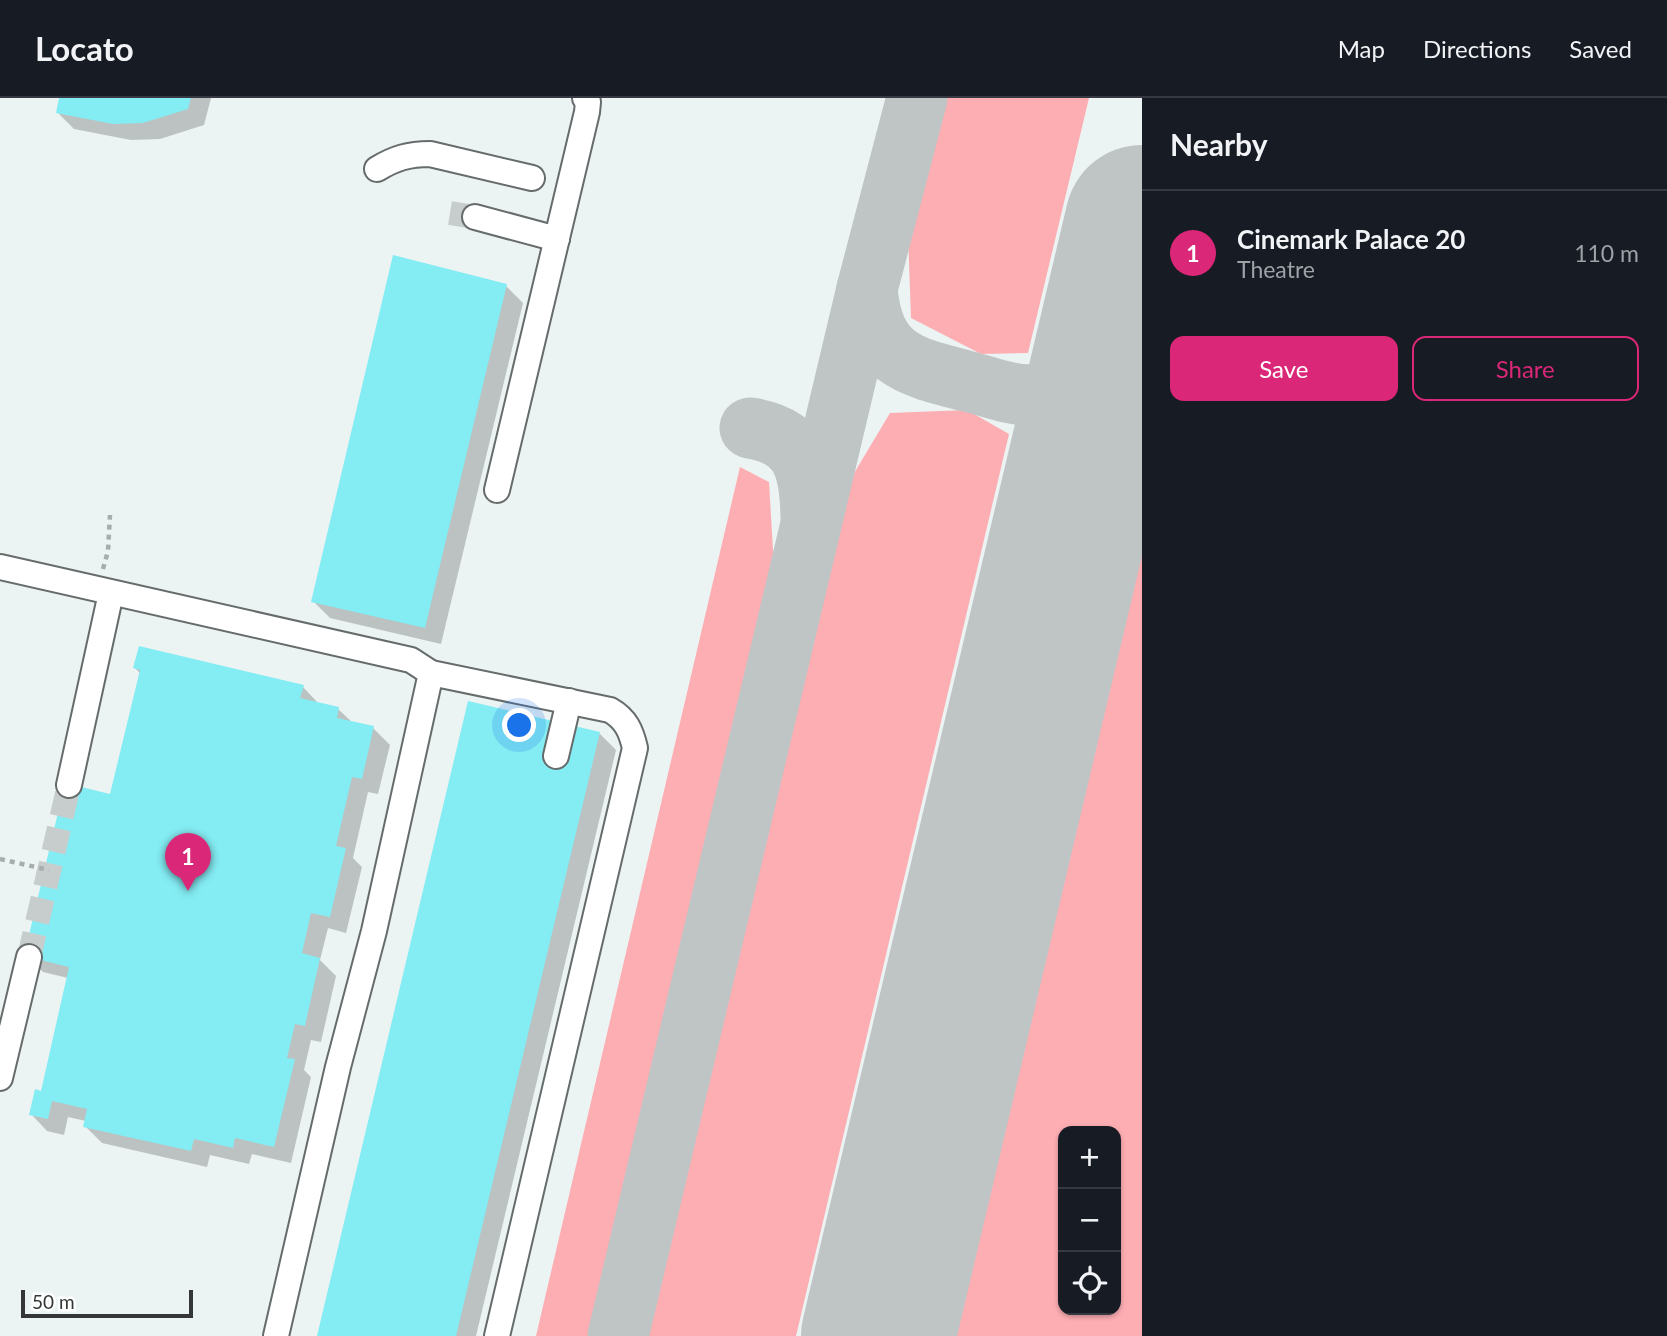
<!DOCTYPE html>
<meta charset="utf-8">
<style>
body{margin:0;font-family:Lato,sans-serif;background:#242831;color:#f1f3f6}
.controls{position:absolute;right:21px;bottom:21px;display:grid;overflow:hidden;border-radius:14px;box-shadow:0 2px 5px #0004}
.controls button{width:63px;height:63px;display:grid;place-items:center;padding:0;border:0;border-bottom:2px solid #363941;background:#171b24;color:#f1f3f6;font:35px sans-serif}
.scale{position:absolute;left:21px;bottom:18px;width:172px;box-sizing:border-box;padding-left:7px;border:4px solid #343637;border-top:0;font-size:19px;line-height:24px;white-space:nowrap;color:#343637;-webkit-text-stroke:5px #feffff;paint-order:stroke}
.you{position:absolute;left:520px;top:628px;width:24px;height:24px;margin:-18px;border:5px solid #fff;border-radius:50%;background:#1a73e8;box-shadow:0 0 0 10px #1a73e833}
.badge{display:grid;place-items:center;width:46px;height:46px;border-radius:50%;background:#db2777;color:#fff;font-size:23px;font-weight:700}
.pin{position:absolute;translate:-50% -58px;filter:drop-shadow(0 2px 4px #0008)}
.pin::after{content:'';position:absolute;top:37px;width:24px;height:21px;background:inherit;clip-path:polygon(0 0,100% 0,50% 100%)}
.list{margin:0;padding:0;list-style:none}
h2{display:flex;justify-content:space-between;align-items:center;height:91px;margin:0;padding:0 28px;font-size:30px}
h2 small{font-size:23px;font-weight:400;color:#9ea1a6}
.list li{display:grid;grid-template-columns:46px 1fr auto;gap:21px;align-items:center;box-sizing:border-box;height:126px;padding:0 28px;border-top:2px solid #363941}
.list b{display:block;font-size:26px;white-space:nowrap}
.list p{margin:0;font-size:23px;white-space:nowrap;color:#9ea1a6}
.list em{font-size:23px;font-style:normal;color:#9ea1a6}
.actions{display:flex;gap:14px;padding:21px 28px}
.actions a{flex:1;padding:16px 0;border:2px solid #db2777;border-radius:14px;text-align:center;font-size:24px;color:#db2777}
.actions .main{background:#db2777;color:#fff}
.icon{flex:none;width:38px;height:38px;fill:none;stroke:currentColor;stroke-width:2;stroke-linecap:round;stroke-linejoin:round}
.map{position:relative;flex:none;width:1142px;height:1238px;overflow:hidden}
header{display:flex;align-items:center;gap:42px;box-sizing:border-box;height:98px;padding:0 35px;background:#171b24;border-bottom:2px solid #363941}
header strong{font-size:33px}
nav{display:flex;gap:38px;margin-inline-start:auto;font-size:24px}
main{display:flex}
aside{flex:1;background:#171b24}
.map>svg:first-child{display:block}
.green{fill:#fdaeb3;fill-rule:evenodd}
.shadow{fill:#0003}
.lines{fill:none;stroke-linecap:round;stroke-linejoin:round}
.taxiway{stroke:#bfc4c5;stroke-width:61}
.runway{stroke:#bfc4c5;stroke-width:154}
.building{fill:#84ecf3}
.minor-tunnel{stroke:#c7cdcd;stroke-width:24;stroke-dasharray:24 12;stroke-linecap:butt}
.minor-casing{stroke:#666b6c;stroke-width:28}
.path{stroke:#a7acad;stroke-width:4.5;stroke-dasharray:5 5;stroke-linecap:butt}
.minor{stroke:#fff;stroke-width:24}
</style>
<header>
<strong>Locato</strong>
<nav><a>Map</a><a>Directions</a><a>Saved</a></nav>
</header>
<main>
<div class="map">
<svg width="1142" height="1238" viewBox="0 0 1142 1238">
<rect width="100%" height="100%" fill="#ecf3f3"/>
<g class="green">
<polygon points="934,0 1089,0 1028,255 981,256 911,220 908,136 924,42"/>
<polygon points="967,312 1009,336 796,1238 640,1238 817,493 847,387 890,315"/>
<polygon points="740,369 769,384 774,469 748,602 596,1238 536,1238"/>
<path d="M 1142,454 L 1142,1238 L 956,1238 ZM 1063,1033 L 1116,1033 L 1116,1212 L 1063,1212 Z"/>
</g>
<g class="shadow">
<polygon points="61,0 211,0 204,27 160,41 131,42 74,31 57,14"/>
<polygon points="506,188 523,205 441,546 330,520 313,503"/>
<polygon points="135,570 303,589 319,606 338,611 353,625 373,630 390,647 378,696 368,694 353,760 362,769 346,835 328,830 320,862 336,878 321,944 311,942 304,972 311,979 291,1065 252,1056 249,1066 210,1057 207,1069 102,1045 85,1028 86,1023 68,1019 64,1037 47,1033 31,1016 42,995 68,880 43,874 26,858 111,698 141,576"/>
<polygon points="599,635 616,652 476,1238 319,1238"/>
</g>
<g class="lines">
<g class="taxiway">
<path d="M 867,191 C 873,260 907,268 966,283 C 985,287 1008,297 1028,297 C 1060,296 1091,278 1111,254"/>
<path d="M 1026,297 C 1059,315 1075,345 1081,381"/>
<path d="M 750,330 C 803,338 810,371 811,419"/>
<polyline points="618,1238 867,191 917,0"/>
</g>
<polyline class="runway" points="878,1238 1142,124"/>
</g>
<g class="building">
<polygon points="59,0 191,0 188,11 143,25 113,26 56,15"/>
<polygon points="393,157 507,186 425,530 311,504"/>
<polygon points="139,548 304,587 300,600 339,609 337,620 374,628 362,681 352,679 336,748 346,750 330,819 311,815 302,855 320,860 305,928 295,926 287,960 295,961 274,1049 235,1040 233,1050 194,1041 191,1053 83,1029 87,1011 52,1003 48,1021 29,1017 35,991 41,993 69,869 24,858 65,685 110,696 140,572 133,570"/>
<polygon points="468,603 600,634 456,1238 317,1238"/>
</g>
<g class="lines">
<g class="minor-tunnel">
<polyline points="450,115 475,119"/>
<polyline points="29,859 69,687"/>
</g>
<g class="minor-casing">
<g id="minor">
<path d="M 377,71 C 395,60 409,56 430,56 L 532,80"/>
<polyline points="475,119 557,141"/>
<polyline points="497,392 587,14 588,4 585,0"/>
<polyline points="0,469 411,562 431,575"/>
<polyline points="556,658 569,603"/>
<polyline points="69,687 111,495"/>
<polyline points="0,980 29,859"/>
<path d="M 276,1238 L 338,969 L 374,833 L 431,575 L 610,612 C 626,621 631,633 635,650 L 497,1238"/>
</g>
</g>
<g class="path">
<polyline points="103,471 108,453 110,417"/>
<polyline points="0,761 49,772"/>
</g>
<use href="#minor" class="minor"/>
</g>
</svg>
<div class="controls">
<button>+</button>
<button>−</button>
<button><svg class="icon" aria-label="locate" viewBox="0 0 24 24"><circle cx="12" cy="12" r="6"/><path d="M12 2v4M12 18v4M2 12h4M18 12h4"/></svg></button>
</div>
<div class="scale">50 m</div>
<div class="you"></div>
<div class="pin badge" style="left:188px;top:793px">1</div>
</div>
<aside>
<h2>Nearby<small></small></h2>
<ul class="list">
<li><span class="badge">1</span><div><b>Cinemark Palace 20</b><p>Theatre</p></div><em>110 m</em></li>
</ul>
<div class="actions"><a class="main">Save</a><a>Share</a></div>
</aside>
</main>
